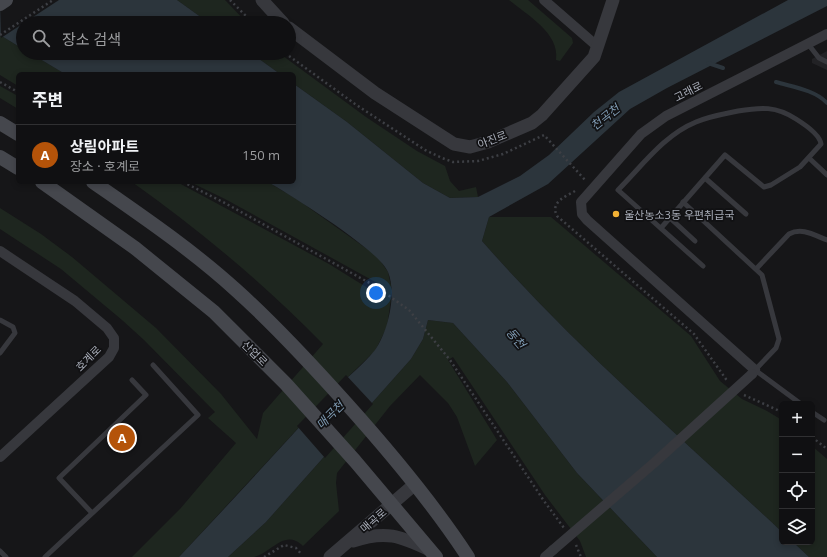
<!DOCTYPE html>
<html lang="ko">
<meta charset="utf-8">
<style>
body{margin:0;font-family:"Open Sans","Noto Sans KR",sans-serif;background:#1e1e20;color:#f1f3f6}
.controls{position:absolute;right:12px;bottom:12px;display:grid;overflow:hidden;border-radius:6px;box-shadow:0 2px 6px #0003}
.controls button{width:36px;height:36px;display:grid;place-items:center;padding:0;border:0;border-bottom:1px solid #303032;background:#101012;color:#f1f3f6;font:20px sans-serif}
.you{position:absolute;left:376px;top:293px;width:14px;height:14px;margin:-10px;border:3px solid #fff;border-radius:50%;background:#1a73e8;box-shadow:0 0 0 6px #1a73e833}
.badge{display:grid;place-items:center;width:26px;height:26px;border-radius:50%;background:#b45309;color:#fff;font-size:13px;font-weight:700}
.pin{position:absolute;translate:-50% -50%;border:2px solid #fff;box-shadow:0 1px 4px #0006}
.list{margin:0;padding:0;list-style:none}
h2{display:flex;justify-content:space-between;align-items:center;height:52px;margin:0;padding:0 16px;font-size:17px}
h2 small{font-size:13px;font-weight:400;color:#9c9d9f}
.list li{display:grid;grid-template-columns:26px 1fr auto;gap:12px;align-items:center;box-sizing:border-box;height:60px;padding:0 16px;border-top:1px solid #303032}
.list b{display:block;font-size:15px;white-space:nowrap}
.list p{margin:0;font-size:13px;white-space:nowrap;color:#9c9d9f}
.list em{font-size:13px;font-style:normal;color:#9c9d9f}
.icon{flex:none;width:22px;height:22px;fill:none;stroke:currentColor;stroke-width:2;stroke-linecap:round;stroke-linejoin:round}
.map{position:relative;flex:none;width:827px;height:557px;overflow:hidden}
.search{position:absolute;background:#101012;box-shadow:0 2px 6px #0003;left:16px;top:16px;width:280px;height:44px;display:flex;align-items:center;gap:10px;box-sizing:border-box;padding:0 14px;border-radius:22px;color:#9c9d9f;font-size:15px}
.panel{position:absolute;background:#101012;box-shadow:0 2px 6px #0003;left:16px;top:72px;width:280px;height:112px;border-radius:6px}
.map>svg:first-child{display:block}
.built{fill:#222225}
.green{fill:#1e261f}
.water{fill:#2c353c}
.pier{fill:#161618}
.lines{fill:none;stroke-linecap:round;stroke-linejoin:round}
.stream{stroke:#2c353c;stroke-width:4}
.path{stroke:#3d3f44;stroke-width:2.5;stroke-dasharray:2 3;stroke-linecap:butt}
.service{stroke:#37383d;stroke-width:5}
.minor{stroke:#37383d;stroke-width:10}
.tertiary{stroke:#37383d;stroke-width:13}
.secondary{stroke:#45474d;stroke-width:14}
.minor-bridge{stroke:#37383d;stroke-width:10}
.poi-dot{fill:#f2b134;stroke:#111113;stroke-width:1.5}
.labels{text-anchor:middle;dominant-baseline:central;stroke-width:3.5;stroke-linejoin:round;paint-order:stroke}
.street-label{font-size:11px;fill:#a8adb8;stroke:#111113}
.poi-label{font-size:11px;fill:#a8adb8;stroke:#111113;text-anchor:start}
.water-label{font-size:12px;font-style:italic;fill:#7f9bb3;stroke:#111113}
</style>
<div class="map">
<svg width="827" height="557" viewBox="0 0 827 557">
<rect width="100%" height="100%" fill="#161618"/>
<polygon class="built" points="827,51 827,70 812,63 812,59"/>
<g class="green">
<polygon points="177,0 225,0 247,23 209,23"/>
<path d="M 509,0 L 528,0 L 572,38 L 573,43 L 560,61 L 556,60 C 560,33 527,15 509,0 Z"/>
<polygon points="0,35 23,49 23,53 30,53 65,74 18,74 18,86 0,75"/>
<polygon points="251,53 279,53 366,117 417,151 445,166 450,181 459,191 476,187 478,197 450,198 423,183 347,122 294,84 294,74 280,74"/>
<polygon points="0,86 18,96 18,109 0,98"/>
<path d="M 132,182 L 177,182 L 329,264 L 371,290 L 379,284 L 225,199 L 190,182 L 268,182 L 298,200 L 377,256 L 388,272 L 392,291 L 387,327 L 375,351 L 327,397 L 179,557 L 132,557 L 180,509 L 236,443 L 208,418 L 215,412 L 144,340 L 122,320 L 61,269 L 0,229 L 0,208 L 41,234 L 72,257 L 156,328 L 221,394 L 257,439 L 263,413 L 323,344 C 265,285 200,230 132,182 Z"/>
<path d="M 489,217 L 551,217 L 691,336 L 720,381 L 742,399 L 767,411 L 782,420 L 782,532 C 681,437 574,346 482,241 Z"/>
<path d="M 428,320 L 453,323 L 507,382 L 577,473 L 657,557 L 586,557 L 580,541 L 545,495 L 453,357 L 448,360 L 497,440 L 475,466 L 457,417 L 448,403 L 420,375 L 390,406 L 337,473 L 336,483 L 339,511 L 303,546 C 284,528 272,553 254,557 C 247,557 236,557 228,557 L 266,522 L 411,359 L 423,339 Z"/>
<polygon points="812,446 827,459 827,557 809,557 793,542 812,542"/>
</g>
<g class="water">
<polygon points="0,0 177,0 209,23 23,23 23,49 0,35"/>
<path d="M 788,0 L 827,0 L 827,6 L 667,88 L 630,109 L 548,184 L 489,217 L 482,241 C 574,346 681,437 782,532 L 782,542 L 793,542 L 809,557 L 657,557 L 577,473 L 507,382 L 453,323 L 428,320 L 423,339 L 411,359 L 266,522 L 228,557 L 179,557 C 228,505 277,452 325,399 C 340,382 361,368 375,350 C 388,332 397,294 388,272 C 379,250 292,196 268,182 L 294,182 L 294,84 L 347,122 L 423,183 L 450,198 L 478,197 L 520,176 L 549,155 L 594,112 L 619,92 Z"/>
<polygon points="30,53 251,53 280,74 65,74"/>
</g>
<g class="pier">
<polygon points="0,0 59,0 1,38"/>
<polygon points="346,375 373,404 325,458 297,426"/>
</g>
<g class="lines">
<g class="stream">
<polyline points="708,63 723,68"/>
<path d="M 776,82 C 793,87 815,90 827,103"/>
</g>
<g class="path">
<polyline points="230,0 253,23"/>
<polyline points="0,35 53,0"/>
<polyline points="285,53 355,104 425,150 442,158 453,162 478,161 503,154 544,135 586,181"/>
<polyline points="0,82 18,92"/>
<polyline points="183,182 223,202 375,286 409,310 450,360 544,501 564,528"/>
<path d="M 575,191 C 565,197 550,202 557,216 L 694,334 L 728,382"/>
<polyline points="744,395 782,412"/>
<polyline points="812,437 827,449"/>
<polyline points="576,545 581,557"/>
<polyline points="264,557 284,545 296,548 302,555"/>
</g>
<g class="service">
<polyline points="808,44 819,58 827,62"/>
<polyline points="809,158 827,175"/>
<polyline points="705,178 746,214"/>
<polyline points="683,202 762,275 779,339 776,348 755,370 801,404"/>
<polyline points="670,218 695,241"/>
<path d="M 661,228 L 725,155 L 764,187 L 771,185 L 800,167 L 821,144 C 820,135 804,124 796,119 C 776,106 761,107 738,111 C 724,114 710,116 696,122 C 664,135 642,166 618,190 L 703,266"/>
<path d="M 757,268 L 789,234 C 802,227 814,235 827,240"/>
<polyline points="0,320 13,327 15,333 0,353"/>
<polyline points="812,412 824,420"/>
<polyline points="92,513 59,478 146,395 132,380"/>
<polyline points="0,551 6,557"/>
<polyline points="45,557 198,415 153,365"/>
</g>
<g class="minor">
<polyline points="544,0 598,47"/>
<polyline points="0,251 75,301 107,328 114,338 114,348 109,357 0,457"/>
<polyline points="752,374 755,370 587,220 582,214 581,202 641,134 666,116 827,34"/>
<polyline points="545,557 553,550"/>
</g>
<g class="tertiary">
<polyline points="262,0 283,23"/>
<polyline points="289,28 375,93 454,144 470,147 488,142 532,123 542,115 594,57 613,0"/>
<path d="M 353,541 C 386,530 400,536 430,550"/>
<polyline points="330,557 415,484"/>
</g>
<g class="secondary">
<polyline points="0,4 6,0"/>
<polyline points="0,123 18,134"/>
<polyline points="0,157 18,168"/>
<polyline points="42,182 135,248 214,312 286,384 355,461 436,557"/>
<path d="M 93,182 C 142,216 192,250 236,290 C 275,325 311,364 346,403 C 390,452 432,502 468,557"/>
</g>
<polyline class="minor-bridge" points="553,550 654,463 752,374"/>
</g>
<circle class="poi-dot" cx="616" cy="214" r="4"/>
<g class="labels">
<g class="street-label">
<text transform="translate(688 91) rotate(-27)">고래로</text>
<text transform="translate(492 139) rotate(-21)">아진로</text>
<text transform="translate(255 353) rotate(45)">산업로</text>
<text transform="translate(88 358) rotate(-45)">호계로</text>
<text transform="translate(373 520) rotate(-41)">매곡로</text>
</g>
<g class="poi-label">
<text x="624" y="214">울산농소3동 우편취급국</text>
</g>
<g class="water-label">
<text transform="translate(605 117) rotate(-38)">천곡천</text>
<text transform="translate(516 338) rotate(50)">동천</text>
<text transform="translate(330 415) rotate(-45)">매곡천</text>
</g>
</g>
</svg>
<div class="controls">
<button>+</button>
<button>−</button>
<button><svg class="icon" aria-label="locate" viewBox="0 0 24 24"><circle cx="12" cy="12" r="6"/><path d="M12 2v4M12 18v4M2 12h4M18 12h4"/></svg></button>
<button><svg class="icon" aria-label="layers" viewBox="0 0 24 24"><path d="M12 4l9 5-9 5-9-5zM3 14l9 5 9-5"/></svg></button>
</div>
<div class="you"></div>
<div class="pin badge" style="left:122px;top:438px">A</div>
<div class="search"><svg class="icon" aria-label="search" viewBox="0 0 24 24"><circle cx="10" cy="10" r="6"/><path d="M15 15l6 6"/></svg>장소 검색</div>
<section class="panel">
<h2>주변<small></small></h2>
<ul class="list">
<li><span class="badge">A</span><div><b>상림아파트</b><p>장소 · 호계로</p></div><em>150 m</em></li>
</ul>
</section>
</div>
